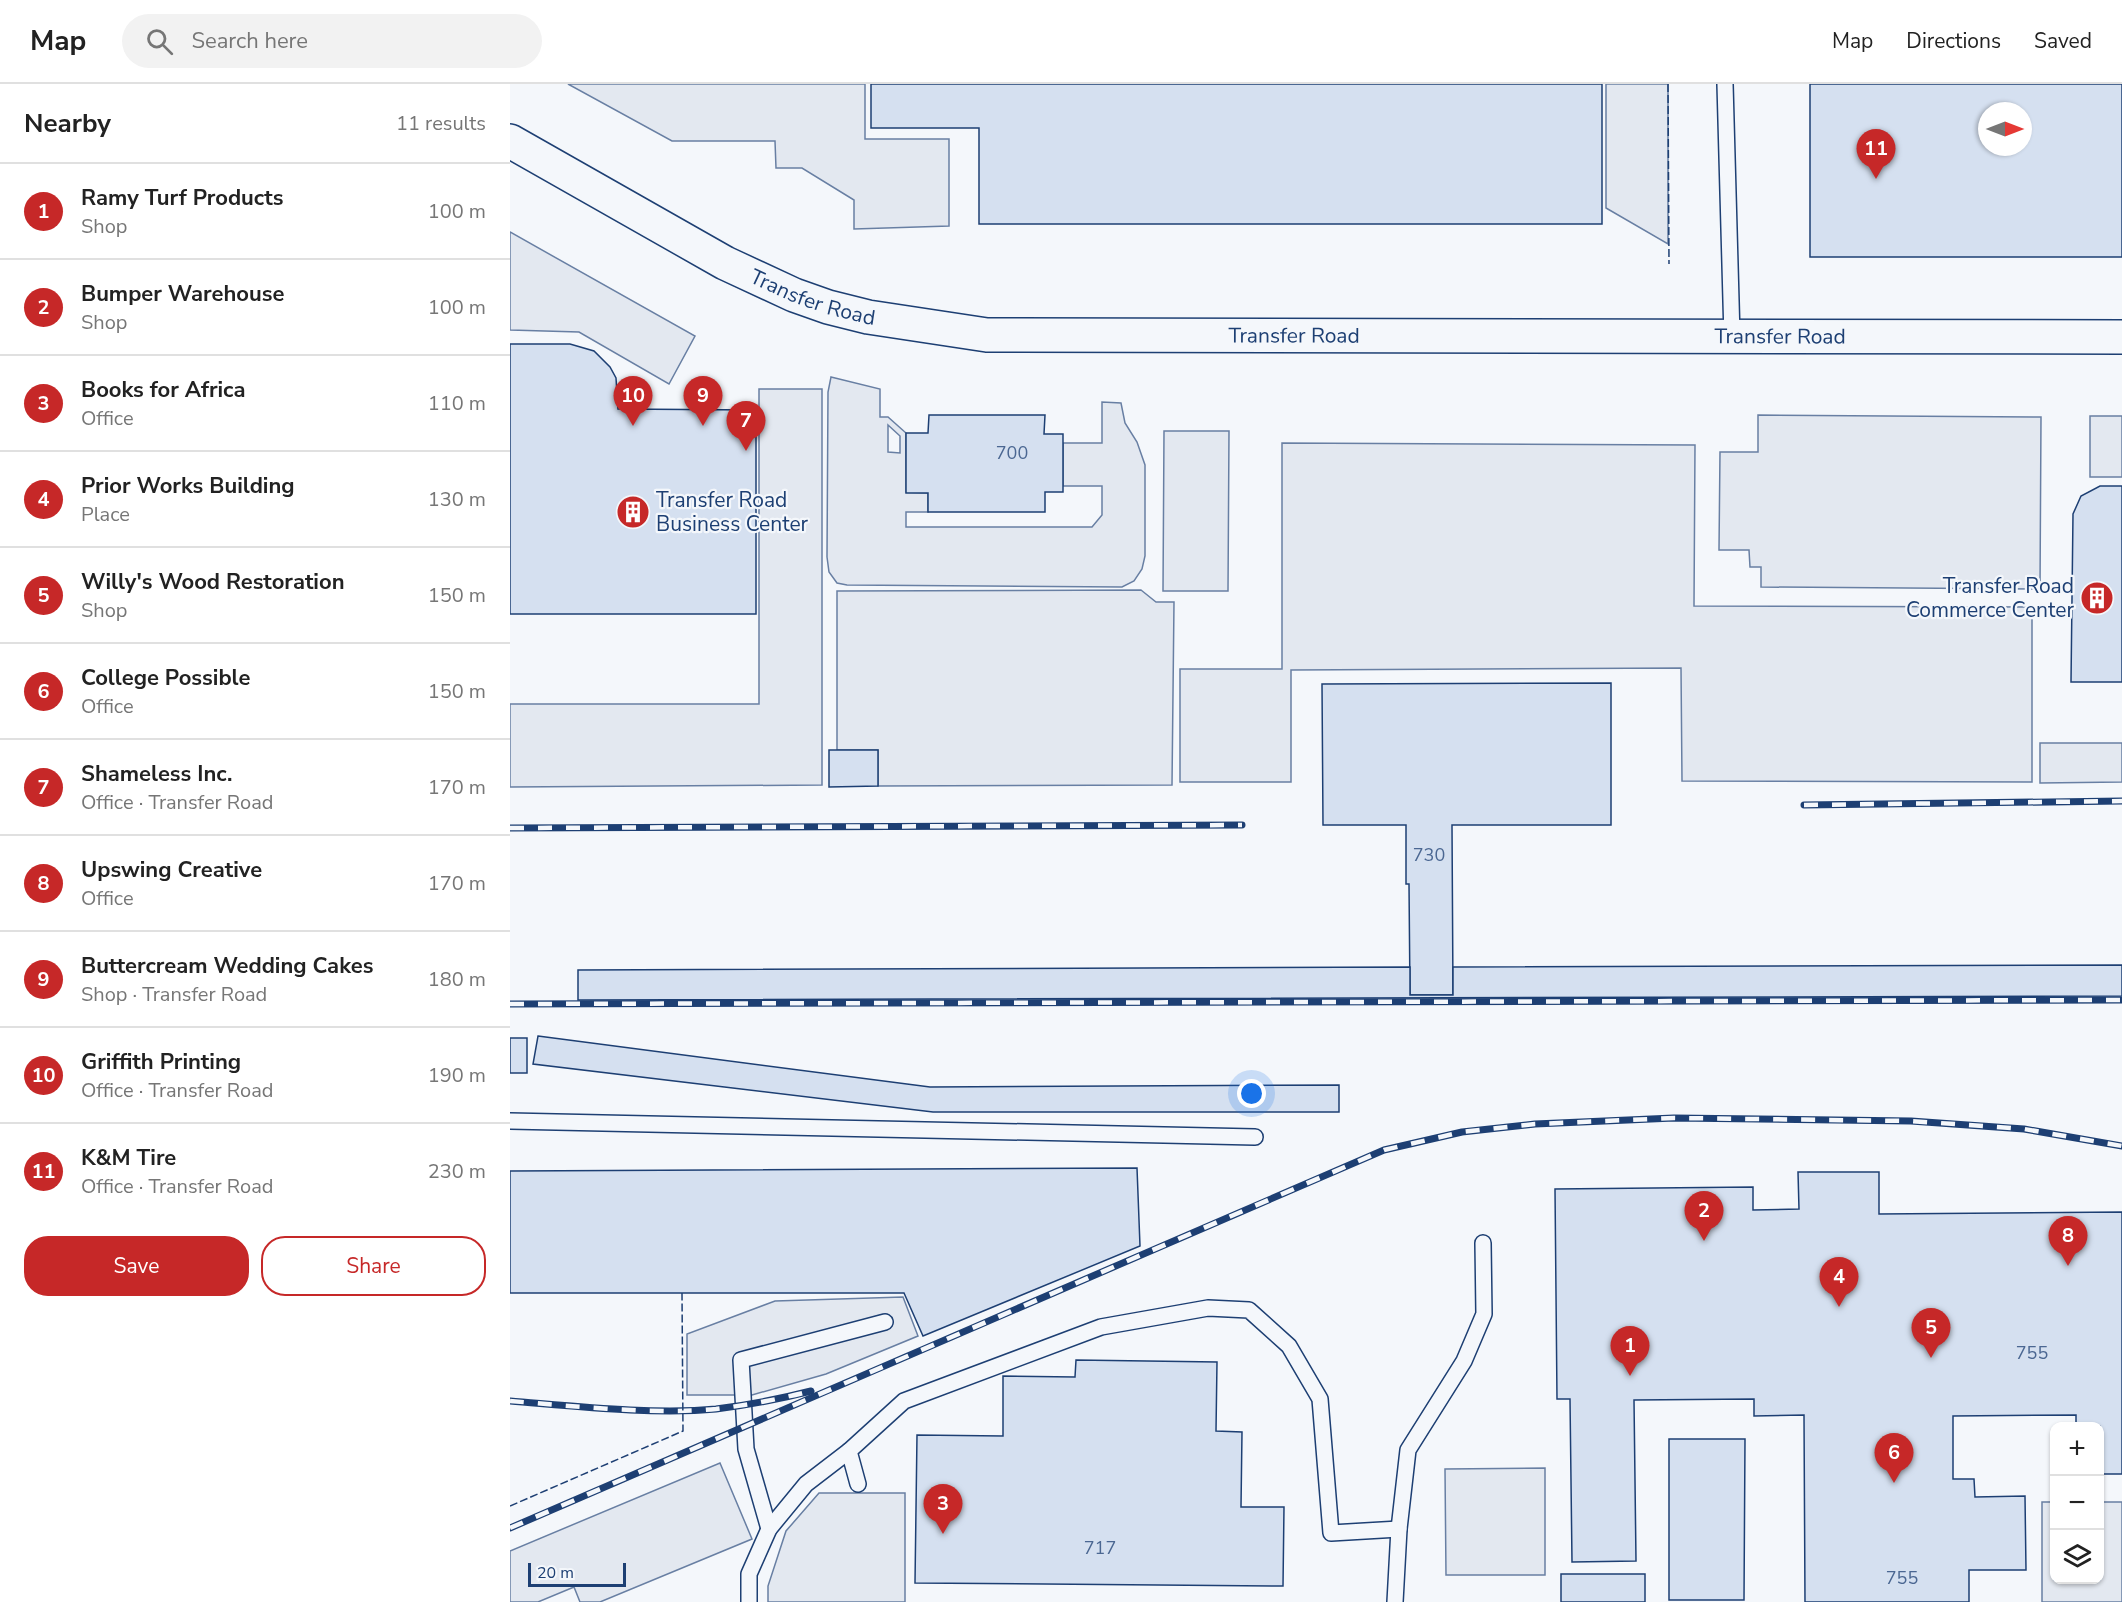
<!DOCTYPE html>
<meta charset="utf-8">
<style>
body{margin:0;font-family:"Nunito Sans",sans-serif;background:#f2f2f2;color:#222}
.controls{position:absolute;right:18px;bottom:18px;display:grid;overflow:hidden;border-radius:12px;box-shadow:0 2px 4px #0004}
.controls button{width:54px;height:54px;display:grid;place-items:center;padding:0;border:0;border-bottom:2px solid #e0e0e0;background:#fff;color:#222;font:30px sans-serif}
.compass{position:absolute;left:1468px;top:18px;width:54px;height:54px;border-radius:50%;background:#fff;box-shadow:0 2px 4px #0004;rotate:90deg}
.scale{position:absolute;left:18px;bottom:15px;width:98px;box-sizing:border-box;padding-left:6px;border:3px solid #1d3f73;border-top:0;font-size:16px;line-height:21px;white-space:nowrap;color:#1d3f73;-webkit-text-stroke:4px #f4f7fb;paint-order:stroke}
.you{position:absolute;left:742px;top:1010px;width:21px;height:21px;margin:-15px;border:4px solid #fff;border-radius:50%;background:#1a73e8;box-shadow:0 0 0 9px #1a73e833}
.badge{display:grid;place-items:center;width:39px;height:39px;border-radius:50%;background:#c62828;color:#fff;font-size:20px;font-weight:700}
.pin{position:absolute;translate:-50% -50px;filter:drop-shadow(0 2px 3px #0008)}
.pin::after{content:'';position:absolute;top:32px;width:21px;height:18px;background:inherit;clip-path:polygon(0 0,100% 0,50% 100%)}
.list{margin:0;padding:0;list-style:none}
h2{display:flex;justify-content:space-between;align-items:center;height:78px;margin:0;padding:0 24px;font-size:26px}
h2 small{font-size:20px;font-weight:400;color:#767676}
.list li{display:grid;grid-template-columns:39px 1fr auto;gap:18px;align-items:center;box-sizing:border-box;height:96px;padding:0 24px;border-top:2px solid #e0e0e0}
.list b{display:block;font-size:22px;white-space:nowrap}
.list p{margin:0;font-size:20px;white-space:nowrap;color:#767676}
.list em{font-size:20px;font-style:normal;color:#767676}
.actions{display:flex;gap:12px;padding:18px 24px}
.actions a{flex:1;padding:14px 0;border:2px solid #c62828;border-radius:24px;text-align:center;font-size:21px;color:#c62828}
.actions .main{background:#c62828;color:#fff}
.icon{flex:none;width:33px;height:33px;fill:none;stroke:currentColor;stroke-width:2;stroke-linecap:round;stroke-linejoin:round}
.map{position:relative;flex:none;width:1612px;height:1518px;overflow:hidden}
header{display:flex;align-items:center;gap:36px;box-sizing:border-box;height:84px;padding:0 30px;background:#fff;border-bottom:2px solid #e0e0e0}
header strong{font-size:28px}
nav{display:flex;gap:33px;margin-inline-start:auto;font-size:21px}
.search{width:420px;height:54px;background:#f2f2f2;display:flex;align-items:center;gap:15px;box-sizing:border-box;padding:0 21px;border-radius:33px;color:#767676;font-size:22px}
main{display:flex}
aside{flex:1;background:#fff}
.map>svg:first-child{display:block}
.parking{fill:#e3e8f0;stroke:#687fa3;stroke-width:1.5;fill-rule:evenodd}
.building{fill:#d5e0f0;stroke:#1d3f73;stroke-width:1.5;fill-rule:evenodd}
.lines{fill:none;stroke-linecap:round;stroke-linejoin:round}
.service-casing{stroke:#1d3f73;stroke-width:18}
.secondary-casing{stroke:#1d3f73;stroke-width:36}
.service{stroke:#f4f7fb;stroke-width:15}
.secondary{stroke:#f4f7fb;stroke-width:33}
.rail-casing{stroke:#1d3f73;stroke-width:7}
.rail{stroke:#f4f7fb;stroke-width:4.5;stroke-dasharray:14;stroke-linecap:butt}
.fence{stroke:#1d3f73;stroke-width:1.5;stroke-dasharray:8 3;stroke-linecap:butt}
.labels{text-anchor:middle;dominant-baseline:central;stroke-width:4.5;stroke-linejoin:round;paint-order:stroke}
.number-label{font-size:18px;fill:#4b6792}
.street-label{font-size:21px;fill:#1d3f73;stroke:#f4f7fb}
.poi-label{font-size:21px;fill:#1d3f73;stroke:#f4f7fb;text-anchor:start}
</style>
<header>
<strong>Map</strong>
<div class="search"><svg class="icon" aria-label="search" viewBox="0 0 24 24"><circle cx="10" cy="10" r="6"/><path d="M15 15l6 6"/></svg>Search here</div>
<nav><a>Map</a><a>Directions</a><a>Saved</a></nav>
</header>
<main>
<aside>
<h2>Nearby<small>11 results</small></h2>
<ul class="list">
<li><span class="badge">1</span><div><b>Ramy Turf Products</b><p>Shop</p></div><em>100 m</em></li>
<li><span class="badge">2</span><div><b>Bumper Warehouse</b><p>Shop</p></div><em>100 m</em></li>
<li><span class="badge">3</span><div><b>Books for Africa</b><p>Office</p></div><em>110 m</em></li>
<li><span class="badge">4</span><div><b>Prior Works Building</b><p>Place</p></div><em>130 m</em></li>
<li><span class="badge">5</span><div><b>Willy's Wood Restoration</b><p>Shop</p></div><em>150 m</em></li>
<li><span class="badge">6</span><div><b>College Possible</b><p>Office</p></div><em>150 m</em></li>
<li><span class="badge">7</span><div><b>Shameless Inc.</b><p>Office · Transfer Road</p></div><em>170 m</em></li>
<li><span class="badge">8</span><div><b>Upswing Creative</b><p>Office</p></div><em>170 m</em></li>
<li><span class="badge">9</span><div><b>Buttercream Wedding Cakes</b><p>Shop · Transfer Road</p></div><em>180 m</em></li>
<li><span class="badge">10</span><div><b>Griffith Printing</b><p>Office · Transfer Road</p></div><em>190 m</em></li>
<li><span class="badge">11</span><div><b>K&amp;M Tire</b><p>Office · Transfer Road</p></div><em>230 m</em></li>
</ul>
<div class="actions"><a class="main">Save</a><a>Share</a></div>
</aside>
<div class="map">
<svg width="1612" height="1518" viewBox="0 0 1612 1518">
<rect width="100%" height="100%" fill="#f4f7fb"/>
<g class="parking">
<polygon points="58,0 355,0 355,55 439,55 439,142 344,145 344,116 292,84 266,84 265,57 162,57"/>
<polygon points="1096,0 1158,0 1158,160 1096,124"/>
<polygon points="0,148 185,252 159,300 69,248 0,246"/>
<path d="M 321,293 L 370,305 L 370,333 L 378,333 L 396,349 L 396,408 L 418,409 L 418,428 L 396,428 L 396,443 L 582,443 L 592,431 L 592,402 L 553,402 L 553,359 L 592,359 L 592,318 L 611,319 L 615,339 L 627,358 L 635,381 L 635,472 L 632,485 L 624,497 L 612,503 L 337,501 L 327,499 L 319,488 L 317,473 L 318,308 ZM 378,341 L 390,352 L 390,369 L 378,368 Z"/>
<polygon points="249,305 312,305 312,701 0,703 0,620 249,620"/>
<polygon points="1248,331 1531,333 1530,505 1251,503 1251,483 1240,483 1239,466 1209,466 1210,368 1248,368"/>
<rect x="1580" y="332" width="32" height="61"/>
<polygon points="654,347 719,347 718,507 653,507"/>
<polygon points="772,359 1185,361 1184,522 1522,523 1522,698 1172,697 1171,584 781,586 781,698 670,698 670,585 772,585"/>
<polygon points="631,506 646,518 664,518 662,701 368,702 368,666 327,666 327,507"/>
<polygon points="1530,659 1612,659 1612,698 1530,699"/>
<polygon points="393,1213 408,1252 316,1290 242,1311 177,1311 177,1250 265,1217"/>
<polygon points="210,1379 242,1455 90,1518 70,1518 64,1503 28,1518 0,1518 0,1467"/>
<polygon points="1035,1384 1035,1491 936,1491 935,1385"/>
<polygon points="309,1409 395,1409 395,1518 258,1518 258,1502 276,1447"/>
<polygon points="1532,1418 1544,1418 1544,1496 1590,1496 1590,1418 1612,1418 1612,1518 1532,1518"/>
</g>
<g class="building">
<polygon points="361,0 1092,0 1092,140 469,140 469,44 361,44"/>
<path d="M 1300,0 L 1612,0 L 1612,173 L 1300,173 ZM 1477,27 L 1513,27 L 1513,63 L 1477,63 Z"/>
<polygon points="0,260 60,260 84,267 100,283 106,294 108,325 246,326 246,530 0,530"/>
<polygon points="419,331 535,331 534,350 553,350 553,408 535,408 535,428 418,428 418,409 396,409 396,349 418,349"/>
<polygon points="1590,402 1612,402 1612,598 1561,598 1563,430 1571,412"/>
<polygon points="1101,599 1101,741 942,741 943,911 900,911 899,800 896,800 896,741 813,741 812,600"/>
<polygon points="319,666 368,666 368,702 319,703"/>
<polygon points="1612,881 1612,912 68,916 68,886 900,883 900,911 943,911 943,883"/>
<polygon points="28,952 420,1003 829,1001 829,1028 423,1028 23,980"/>
<rect x="0" y="954" width="17" height="35"/>
<polygon points="627,1084 630,1162 413,1252 394,1209 0,1209 0,1087"/>
<polygon points="1288,1088 1369,1088 1369,1130 1612,1128 1612,1390 1590,1390 1590,1342 1566,1342 1566,1331 1443,1332 1443,1395 1464,1395 1465,1413 1515,1412 1516,1486 1459,1486 1459,1518 1295,1518 1294,1331 1244,1332 1244,1315 1124,1316 1126,1477 1062,1478 1060,1315 1047,1315 1045,1105 1243,1103 1243,1126 1289,1125"/>
<polygon points="566,1276 707,1278 706,1347 732,1348 731,1423 774,1423 773,1502 405,1499 407,1351 493,1352 493,1292 565,1293"/>
<polygon points="1159,1355 1235,1355 1234,1516 1159,1516"/>
<rect x="1051" y="1490" width="84" height="28"/>
</g>
<g class="lines">
<g class="service-casing">
<g id="service">
<polyline points="1215,0 1222,253"/>
<polyline points="0,1037 745,1053"/>
<polyline points="348,1400 339,1367 394,1317 591,1243 698,1224 739,1226 779,1262 810,1315 821,1449 889,1445"/>
<polyline points="259,1445 236,1365 231,1276 375,1238"/>
<polyline points="239,1518 239,1490 259,1445 296,1400 339,1367"/>
<polyline points="885,1518 889,1445 898,1366 954,1277 974,1230 973,1159"/>
</g>
</g>
<g class="secondary-casing">
<g id="secondary">
<path id="s1" d="M 0,57 L 215,179 L 284,211 L 318,223 L 358,233 L 477,251 L 1612,253"/>
</g>
</g>
<use href="#service" class="service"/>
<use href="#secondary" class="secondary"/>
<g class="rail-casing">
<g id="rail">
<polyline points="1294,721 1612,717"/>
<polyline points="0,744 732,741"/>
<polyline points="0,920 1612,916"/>
<path d="M 0,1317 C 63,1322 145,1331 206,1325 C 238,1321 270,1315 301,1307"/>
<polyline points="0,1444 874,1066 952,1048 1025,1040 1164,1034 1401,1037 1514,1045 1612,1062"/>
</g>
</g>
<use href="#rail" class="rail"/>
<g class="fence">
<polyline points="1158,0 1159,180"/>
<polyline points="0,1422 173,1347 172,1209"/>
</g>
</g>
<defs>
<g id="building-disc" transform="scale(1.725)"><circle r="9.5" fill="#c62828" stroke="#f4f7fb"/><path d="M-4-6H4V6H1V3H-1V6H-4ZM-2.5-4.3h1.7v1.8h-1.7ZM.8-4.3h1.7v1.8H.8ZM-2.5-1h1.7V.8h-1.7ZM.8-1h1.7V.8H.8Z" fill="#fff"/></g>
</defs>
<g fill-rule="evenodd">
<use href="#building-disc" x="123" y="428"/>
<use href="#building-disc" x="1587" y="514"/>
</g>
<g class="labels">
<g class="number-label">
<text x="502" y="369">700</text>
<text x="919" y="771">730</text>
<text x="1522" y="1269">755</text>
<text x="590" y="1464">717</text>
<text x="1392" y="1494">755</text>
</g>
<g class="street-label">
<text stroke="none"><textPath href="#s1" startOffset="342">Transfer Road</textPath></text>
<text stroke="none"><textPath href="#s1" startOffset="828">Transfer Road</textPath></text>
<text stroke="none"><textPath href="#s1" startOffset="1314">Transfer Road</textPath></text>
</g>
<g class="poi-label">
<text x="146" y="416">Transfer Road<tspan x="146" dy="24">Business Center</tspan></text>
<text x="1564" y="502" text-anchor="end">Transfer Road<tspan x="1564" dy="24">Commerce Center</tspan></text>
</g>
</g>
</svg>
<div class="controls">
<button>+</button>
<button>−</button>
<button><svg class="icon" aria-label="layers" viewBox="0 0 24 24"><path d="M12 4l9 5-9 5-9-5zM3 14l9 5 9-5"/></svg></button>
</div>
<svg class="compass" viewBox="-18 -18 36 36"><path d="M0-13l5 13h-10z" fill="#e53935"/><path d="M0 13l5-13h-10z" fill="#767676"/></svg>
<div class="scale">20 m</div>
<div class="you"></div>
<div class="pin badge" style="left:1120px;top:1292px">1</div>
<div class="pin badge" style="left:1194px;top:1157px">2</div>
<div class="pin badge" style="left:433px;top:1450px">3</div>
<div class="pin badge" style="left:1329px;top:1223px">4</div>
<div class="pin badge" style="left:1421px;top:1274px">5</div>
<div class="pin badge" style="left:1384px;top:1399px">6</div>
<div class="pin badge" style="left:236px;top:367px">7</div>
<div class="pin badge" style="left:1558px;top:1182px">8</div>
<div class="pin badge" style="left:193px;top:342px">9</div>
<div class="pin badge" style="left:123px;top:342px">10</div>
<div class="pin badge" style="left:1366px;top:95px">11</div>
</div>
</main>
